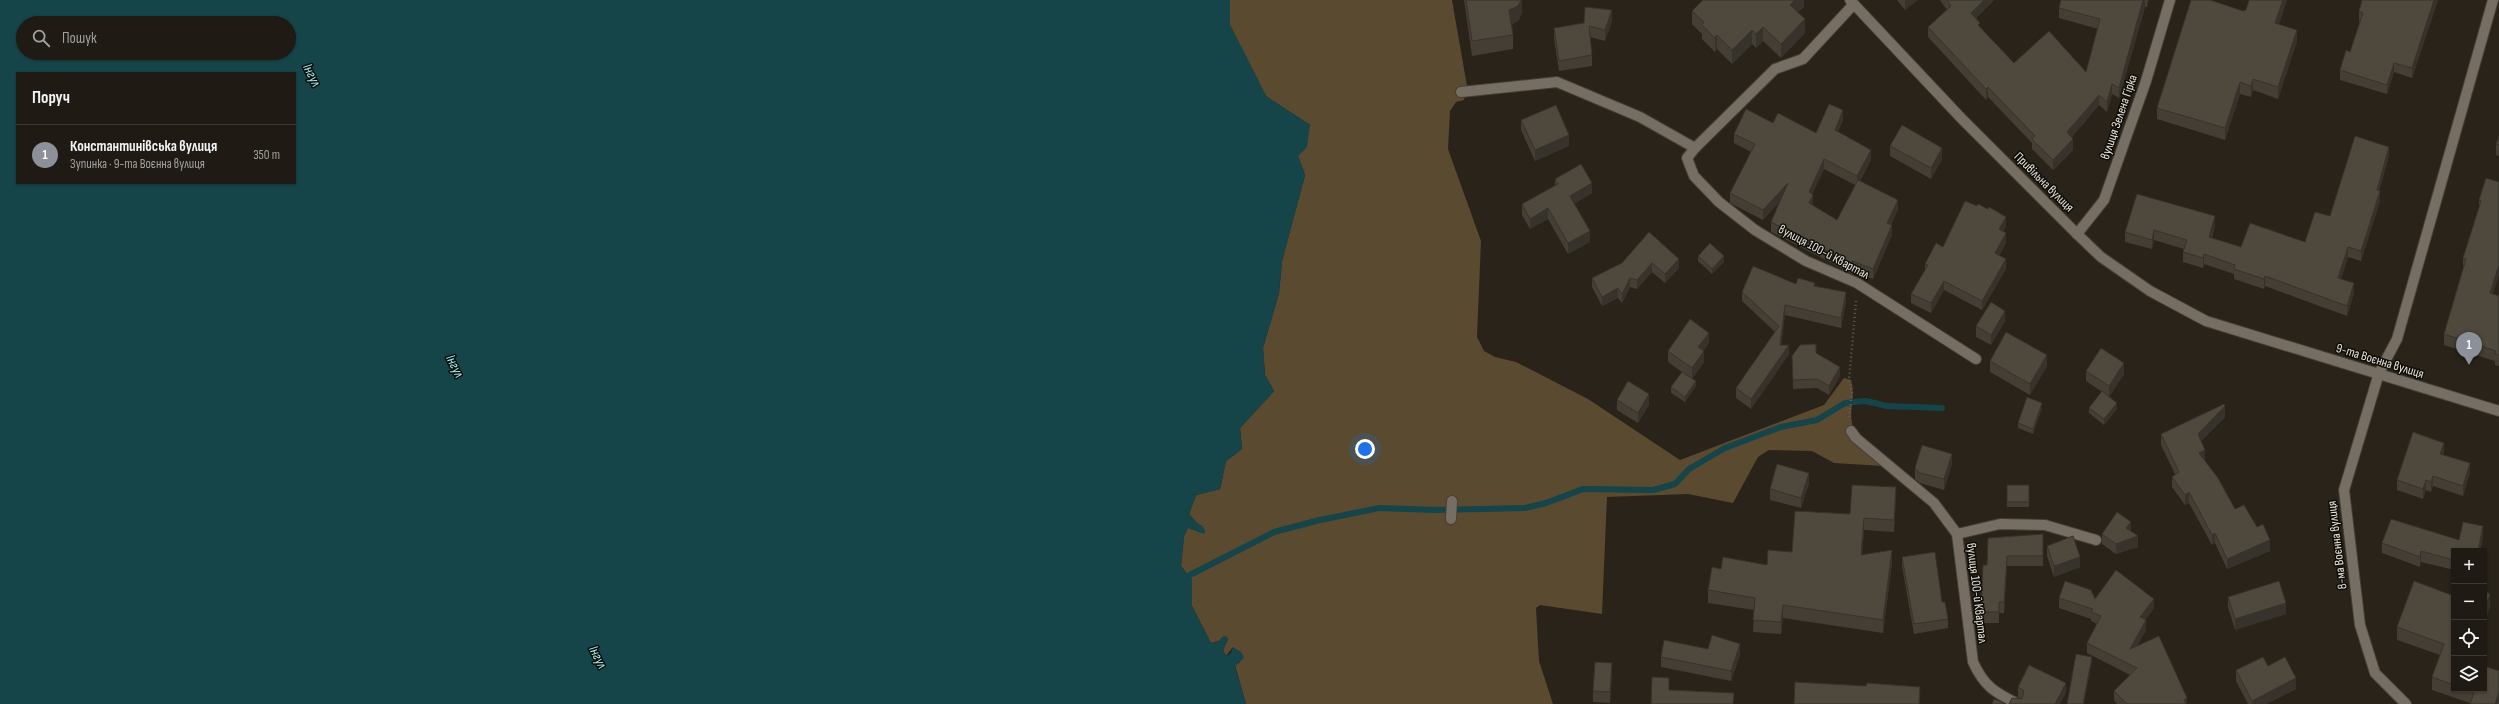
<!DOCTYPE html>
<html lang="uk">
<meta charset="utf-8">
<style>
body{margin:0;font-family:"Sofia Sans Condensed",sans-serif;background:#2c2721;color:#f1f3f6}
.controls{position:absolute;right:12px;bottom:12px;display:grid;overflow:hidden;border-radius:0px;box-shadow:0 1px 3px #0004}
.controls button{width:36px;height:36px;display:grid;place-items:center;padding:0;border:0;border-bottom:1px solid #3c3833;background:#1f1a13;color:#f1f3f6;font:20px sans-serif}
.you{position:absolute;left:1365px;top:449px;width:14px;height:14px;margin:-10px;border:3px solid #fff;border-radius:50%;background:#1a73e8;box-shadow:0 0 0 6px #1a73e833}
.badge{display:grid;place-items:center;width:26px;height:26px;border-radius:50%;background:#8c9099;color:#fff;font-size:13px;font-weight:700}
.pin{position:absolute;translate:-50% -33px;filter:drop-shadow(0 1px 2px #0008)}
.pin::after{content:'';position:absolute;top:21px;width:14px;height:12px;background:inherit;clip-path:polygon(0 0,100% 0,50% 100%)}
.list{margin:0;padding:0;list-style:none}
h2{display:flex;justify-content:space-between;align-items:center;height:52px;margin:0;padding:0 16px;font-size:17px}
h2 small{font-size:13px;font-weight:400;color:#a1a1a0}
.list li{display:grid;grid-template-columns:26px 1fr auto;gap:12px;align-items:center;box-sizing:border-box;height:60px;padding:0 16px;border-top:1px solid #3c3833}
.list b{display:block;font-size:15px;white-space:nowrap}
.list p{margin:0;font-size:13px;white-space:nowrap;color:#a1a1a0}
.list em{font-size:13px;font-style:normal;color:#a1a1a0}
.icon{flex:none;width:22px;height:22px;fill:none;stroke:currentColor;stroke-width:2;stroke-linecap:round;stroke-linejoin:round}
.map{position:relative;flex:none;width:2499px;height:704px;overflow:hidden}
.search{position:absolute;background:#1f1a13;box-shadow:0 1px 3px #0004;left:16px;top:16px;width:280px;height:44px;display:flex;align-items:center;gap:10px;box-sizing:border-box;padding:0 14px;border-radius:22px;color:#a1a1a0;font-size:15px}
.panel{position:absolute;background:#1f1a13;box-shadow:0 1px 3px #0004;left:16px;top:72px;width:280px;height:112px;border-radius:0px}
.map>svg:first-child{display:block}
.green{fill:#594a30}
.water{fill:#154449;fill-rule:evenodd}
.lines{fill:none;stroke-linecap:round;stroke-linejoin:round}
.stream{stroke:#154449;stroke-width:6}
.lane-casing{stroke:#454038;stroke-width:12}
.street-casing{stroke:#454038;stroke-width:12}
.secondary-casing{stroke:#454038;stroke-width:12}
.path{stroke:#635d54;stroke-width:2.5;stroke-dasharray:1 3;stroke-linecap:butt}
.lane{stroke:#766e62;stroke-width:10}
.street{stroke:#766e62;stroke-width:10}
.secondary{stroke:#766e62;stroke-width:10}
.wall{fill:#443e34;fill-rule:evenodd}
.shaded-wall{fill:#37322b}
.building{fill:#4f483d;stroke:#37322b}
.labels{text-anchor:middle;dominant-baseline:central;stroke-width:3;stroke-linejoin:round;paint-order:stroke}
.street-label{font-size:13px;fill:#e7e3dc;stroke:#0f0d08}
.water-label{font-size:14px;font-style:italic;fill:#9ff1f9;stroke:#0f0d08}
</style>
<div class="map">
<svg width="2499" height="704" viewBox="0 0 2499 704">
<rect width="100%" height="100%" fill="#292319"/>
<path class="green" d="M 1230,0 L 1452,0 L 1467,86 L 1464,100 L 1456,102 L 1450,111 L 1448,149 L 1481,241 L 1477,337 L 1484,351 L 1495,357 L 1516,362 L 1588,399 L 1680,460 L 1824,405 L 1844,378 L 1851,380 C 1856,398 1849,408 1852,423 C 1854,438 1873,454 1883,466 L 1834,463 L 1812,451 L 1769,450 L 1758,457 L 1733,503 L 1688,494 L 1607,497 L 1602,614 L 1540,605 L 1536,608 L 1539,661 L 1553,704 L 1246,704 L 1235,665 L 1240,662 L 1233,647 L 1226,656 L 1223,650 L 1228,639 L 1211,643 L 1192,606 L 1192,580 L 1181,566 L 1184,536 L 1188,528 L 1203,527 L 1197,523 L 1189,514 L 1196,495 L 1220,489 L 1226,461 L 1242,449 L 1240,428 L 1274,391 L 1265,375 L 1263,348 L 1279,293 L 1282,261 L 1305,175 L 1298,156 L 1310,125 L 1266,96 L 1230,25 Z"/>
<path class="water" d="M 0,0 L 1230,0 L 1230,25 L 1266,96 L 1310,125 L 1307,147 L 1298,156 L 1305,175 L 1282,261 L 1279,293 L 1263,348 L 1265,375 L 1274,391 L 1240,428 L 1242,449 L 1226,461 L 1220,489 L 1196,495 L 1189,514 L 1197,523 L 1203,527 L 1205,531 L 1204,534 L 1188,528 L 1184,536 L 1181,566 L 1192,580 L 1192,606 L 1211,643 L 1218,642 L 1222,637 L 1226,636 L 1228,638 L 1223,650 L 1226,656 L 1231,653 L 1233,647 L 1241,652 L 1244,658 L 1235,666 L 1246,704 L 0,704 ZM 23,23 L 289,23 L 289,53 L 23,53 ZM 17,73 L 295,73 L 295,183 L 17,183 Z"/>
<g class="lines">
<polyline class="stream" points="1182,579 1274,532 1320,520 1379,508 1435,510 1525,508 1546,503 1583,489 1653,490 1675,484 1689,469 1725,448 1781,427 1817,420 1845,403 1866,401 1887,406 1942,408"/>
<g class="lane-casing">
<g id="lane">
<polyline points="1851,431 1856,438 1934,503 1957,534"/>
<polyline points="1451,519 1452,501"/>
</g>
</g>
<g class="street-casing">
<g id="street">
<polyline points="1853,5 1803,59 1775,69 1695,148 1687,158 1694,176 1719,202 1755,230 1806,261 1857,283 1976,359"/>
<polyline points="1461,92 1557,82 1640,117 1695,148"/>
<polyline points="2077,234 2104,200 2146,81 2170,0"/>
<path d="M 2018,704 C 1994,692 1984,686 1973,662 L 1957,534 L 2000,524 L 2045,525 L 2096,540"/>
<polyline points="2406,704 2375,673 2360,625 2344,490 2379,373 2397,339 2493,0"/>
</g>
</g>
<g class="secondary-casing">
<polyline id="secondary" points="1850,0 1962,119 2077,234 2101,257 2150,291 2206,321 2499,411"/>
</g>
<polyline class="path" points="1849,417 1852,392 1849,380 1856,301"/>
<use href="#lane" class="lane"/>
<use href="#street" class="street"/>
<use href="#secondary" class="secondary"/>
</g>
<g class="wall">
<polygon points="1464,0 1522,0 1522,13 1518,21 1512,24 1513,35 1513,49 1472,56"/>
<polygon points="1804,0 1804,7 1798,12 1805,33 1781,58 1763,41 1756,48 1752,44 1732,64 1717,49 1715,52 1702,39 1702,34 1692,24 1692,11"/>
<polygon points="1897,0 1918,0 1905,10"/>
<polygon points="1940,0 1994,0 1976,18 1980,28 2014,63 2086,72 2098,29 2059,18 2059,8 2061,0 2149,0 2147,7 2145,7 2119,98 2112,94 2107,112 2099,105 2072,137 2073,150 2053,170 2032,149 2032,143 1988,97 1986,100 1928,37 1928,27 1947,10"/>
<polygon points="2191,0 2212,0 2212,1 2243,11 2287,0 2279,24 2297,41 2278,99 2253,90 2251,97 2240,94 2225,140 2157,119 2157,108"/>
<polygon points="2438,0 2412,78 2394,72 2387,94 2340,80 2340,70 2350,52 2360,21 2359,21 2359,11"/>
<polygon points="1612,21 1605,41 1590,37 1592,55 1592,66 1559,71 1554,39 1554,28"/>
<polygon points="1521,120 1569,146 1535,161 1521,130"/>
<path d="M 1843,120 L 1838,132 L 1871,160 L 1860,181 L 1898,209 L 1891,225 L 1892,235 L 1873,279 L 1852,271 L 1852,274 L 1849,272 L 1771,232 L 1771,222 L 1780,201 L 1763,220 L 1730,203 L 1730,193 L 1751,152 L 1734,143 L 1734,134 L 1773,123 L 1816,133 ZM 1824,169 L 1855,185 L 1837,220 L 1813,206 L 1812,194 Z"/>
<polygon points="2499,136 2499,156 2496,155 2496,144"/>
<polygon points="1890,146 1942,159 1931,179 1890,156"/>
<polygon points="2389,156 2379,190 2380,201 2361,261 2348,257 2341,279 2354,293 2347,316 2265,286 2264,289 2234,279 2234,274 2204,264 2203,268 2183,262 2183,252 2184,249 2154,240 2152,249 2125,242 2125,232 2215,226 2212,238 2241,247 2305,242 2330,216"/>
<polygon points="2486,178 2493,294 2499,296 2499,366 2495,365 2495,361 2444,345 2444,334 2463,268 2463,258 2479,207 2479,200"/>
<polygon points="1555,179 1592,193 1574,204 1590,242 1568,254 1548,219 1530,229 1522,215 1522,204 1555,185"/>
<polygon points="2006,226 2003,231 2006,243 1999,256 2006,269 1982,310 1944,290 1931,313 1911,303 1911,294 1925,270 1925,264 1943,247"/>
<polygon points="1649,232 1679,268 1665,283 1652,272 1637,289 1630,287 1622,303 1618,298 1602,306 1592,287 1592,278 1622,263"/>
<polygon points="1698,256 1724,262 1712,274 1698,261"/>
<polygon points="1796,284 1815,286 1846,302 1841,328 1785,315 1781,345 1789,354 1751,409 1736,398 1736,388 1775,332 1742,301 1742,292"/>
<polygon points="2005,321 1991,345 1976,337 1976,326"/>
<polygon points="1709,343 1703,351 1704,362 1692,379 1696,386 1685,402 1671,393 1671,387 1682,372 1668,362 1668,351"/>
<polygon points="1816,353 1840,376 1829,395 1817,388 1793,389 1792,356"/>
<polygon points="1990,361 2047,366 2030,395 1990,372"/>
<polygon points="2086,371 2124,374 2109,397 2117,409 2104,425 2089,413 2089,408 2102,392 2086,381"/>
<polygon points="1617,400 1649,405 1638,423 1617,410"/>
<polygon points="2042,408 2033,434 2018,428 2018,423"/>
<polygon points="2225,417 2201,441 2205,460 2204,460 2235,509 2270,551 2227,569 2215,543 2212,545 2189,503 2185,505 2172,487 2172,477 2175,474 2161,445 2161,434"/>
<polygon points="2444,452 2443,455 2470,473 2463,496 2433,486 2431,492 2426,490 2423,499 2397,490 2397,480"/>
<polygon points="1952,464 1944,490 1920,483 1915,479 1915,468"/>
<polygon points="1809,483 1801,508 1770,500 1770,489"/>
<rect x="2007" y="485" width="22" height="22"/>
<polygon points="1896,499 1894,532 1864,530 1862,555 1892,563 1883,633 1783,618 1781,634 1753,632 1754,610 1708,603 1708,590 1721,569 1767,565 1792,552 1850,514"/>
<polygon points="2131,531 2138,547 2116,554 2102,544 2102,534"/>
<polygon points="2043,534 2043,566 2007,566 2004,613 1999,613 1999,623 1981,623 1981,612 1987,565"/>
<polygon points="2483,537 2480,551 2454,551 2454,570 2421,562 2420,567 2382,553 2382,543 2459,540"/>
<polygon points="2047,546 2080,567 2054,577 2047,556"/>
<polygon points="1902,557 1942,602 1948,619 1948,628 1914,634 1902,566"/>
<polygon points="2454,596 2454,689 2484,689 2470,703 2432,690 2432,677 2440,655 2397,640 2397,627"/>
<polygon points="2228,597 2286,614 2235,630 2228,607"/>
<polygon points="2059,598 2095,599 2154,608 2145,620 2146,630 2137,646 2187,704 2117,704 2114,700 2114,691 2130,675 2087,653 2087,643 2097,624 2091,621 2091,619 2059,608"/>
<polygon points="1708,649 1740,655 1731,681 1661,667 1661,657"/>
<polygon points="2268,666 2296,689 2266,704 2248,704 2236,681 2236,670"/>
<polygon points="1612,673 1610,703 1593,702 1593,691"/>
<polygon points="2018,687 2066,693 2022,699 2018,697"/>
</g>
<g class="shaded-wall">
<polygon points="1521,0 1522,0 1522,13 1518,21 1509,24 1509,10"/>
<polygon points="1795,0 1804,0 1804,7 1790,19 1790,5"/>
<polygon points="1905,0 1918,0 1905,10"/>
<polygon points="1984,0 1994,0 1971,23 1971,13"/>
<polygon points="2143,0 2145,0 2145,7 2119,98 2119,88"/>
<polygon points="2147,0 2149,0 2147,7"/>
<polygon points="2283,0 2287,0 2275,35 2275,23"/>
<polygon points="2434,0 2438,0 2412,78 2412,68"/>
<polygon points="1612,10 1612,21 1605,41 1605,30"/>
<polygon points="1805,19 1805,33 1781,58 1781,44"/>
<polygon points="1763,27 1763,41 1756,48 1756,34"/>
<polygon points="1752,30 1752,44 1732,64 1732,50"/>
<polygon points="2297,30 2297,41 2278,99 2278,87"/>
<polygon points="1717,35 1717,49 1715,52 1715,38"/>
<polygon points="2394,63 2394,72 2387,94 2387,85"/>
<polygon points="2253,79 2253,90 2251,97 2251,86"/>
<polygon points="2240,82 2240,94 2225,140 2225,128"/>
<polygon points="2112,84 2112,94 2107,112 2107,102"/>
<polygon points="1988,87 1988,97 1986,100 1986,89"/>
<polygon points="2099,95 2099,105 2067,143 2067,132"/>
<polygon points="1843,110 1843,120 1835,140 1835,130"/>
<polygon points="1569,135 1569,146 1535,161 1535,150"/>
<polygon points="2073,139 2073,150 2053,170 2053,160"/>
<polygon points="2389,147 2389,156 2377,199 2377,190"/>
<polygon points="1942,148 1942,159 1931,179 1931,168"/>
<polygon points="1871,150 1871,160 1857,186 1857,176"/>
<polygon points="1824,159 1824,169 1809,202 1809,192"/>
<polygon points="1592,183 1592,193 1570,206 1570,196"/>
<polygon points="1788,183 1788,193 1763,220 1763,210"/>
<polygon points="2380,191 2380,201 2361,261 2361,251"/>
<polygon points="1813,195 1813,205 1809,213 1809,203"/>
<polygon points="1898,200 1898,209 1887,233 1887,223"/>
<polygon points="1548,208 1548,219 1530,229 1530,219"/>
<polygon points="2215,216 2215,226 2209,247 2209,237"/>
<polygon points="2006,217 2006,226 1999,238 1999,229"/>
<polygon points="1892,225 1892,235 1873,279 1873,269"/>
<polygon points="2154,230 2154,240 2152,249 2152,240"/>
<polygon points="1590,231 1590,242 1568,254 1568,243"/>
<polygon points="2006,233 2006,243 1995,263 1995,253"/>
<polygon points="2348,247 2348,257 2338,288 2338,278"/>
<polygon points="2204,254 2204,264 2203,268 2203,258"/>
<polygon points="1724,256 1724,262 1712,274 1712,269"/>
<polygon points="1679,259 1679,268 1665,283 1665,274"/>
<polygon points="2006,259 2006,269 1982,310 1982,301"/>
<polygon points="1652,263 1652,272 1637,289 1637,280"/>
<polygon points="2499,265 2499,275 2490,304 2490,293"/>
<polygon points="2265,276 2265,286 2264,289 2264,279"/>
<polygon points="1630,278 1630,287 1622,303 1622,294"/>
<polygon points="1944,281 1944,290 1931,313 1931,303"/>
<polygon points="2354,283 2354,293 2347,316 2347,306"/>
<polygon points="1618,288 1618,298 1602,306 1602,297"/>
<polygon points="1846,292 1846,302 1841,328 1841,318"/>
<polygon points="1785,305 1785,315 1780,355 1780,345"/>
<polygon points="2005,311 2005,321 1991,345 1991,335"/>
<polygon points="1709,333 1709,343 1698,358 1698,347"/>
<polygon points="1789,345 1789,354 1751,409 1751,399"/>
<polygon points="1704,351 1704,362 1692,379 1692,368"/>
<polygon points="2047,355 2047,366 2030,395 2030,384"/>
<polygon points="2124,363 2124,374 2109,397 2109,386"/>
<polygon points="1840,367 1840,376 1829,395 1829,386"/>
<polygon points="1696,381 1696,386 1685,402 1685,397"/>
<polygon points="1649,394 1649,405 1638,423 1638,413"/>
<polygon points="2042,403 2042,408 2033,434 2033,429"/>
<polygon points="2117,403 2117,409 2104,425 2104,419"/>
<polygon points="2225,406 2225,417 2198,444 2198,434"/>
<polygon points="2444,443 2444,452 2440,464 2440,454"/>
<polygon points="2205,450 2205,460 2199,463 2199,453"/>
<polygon points="1952,454 1952,464 1944,490 1944,479"/>
<polygon points="2470,463 2470,473 2463,496 2463,486"/>
<polygon points="1809,473 1809,483 1801,508 1801,498"/>
<polygon points="2433,476 2433,486 2431,492 2431,482"/>
<polygon points="2426,480 2426,490 2423,499 2423,489"/>
<polygon points="1896,487 1896,499 1894,532 1894,520"/>
<polygon points="2189,492 2189,503 2185,505 2185,495"/>
<polygon points="1864,518 1864,530 1861,567 1861,555"/>
<polygon points="2131,522 2131,532 2126,528"/>
<polygon points="2483,526 2483,537 2480,551 2478,551"/>
<polygon points="2215,533 2215,543 2212,545 2212,535"/>
<polygon points="2138,536 2138,547 2116,554 2116,544"/>
<polygon points="2270,540 2270,551 2227,569 2227,559"/>
<polygon points="1892,550 1892,563 1883,633 1883,620"/>
<polygon points="2421,551 2421,562 2420,567 2420,557"/>
<polygon points="2007,556 2007,566 2004,613 2004,602"/>
<polygon points="2080,557 2080,567 2054,577 2054,566"/>
<polygon points="2490,594 2490,607 2484,625 2484,612"/>
<polygon points="2154,599 2154,608 2140,627 2140,617"/>
<polygon points="2286,603 2286,614 2235,630 2235,619"/>
<polygon points="1783,605 1783,618 1781,634 1781,622"/>
<polygon points="2146,620 2146,630 2130,659 2130,649"/>
<polygon points="1740,644 1740,655 1731,681 1731,671"/>
<polygon points="2092,657 2092,662 2084,704 2083,704"/>
<polygon points="1612,663 1612,673 1610,703 1610,692"/>
<polygon points="2296,678 2296,689 2266,704 2252,704 2252,701"/>
<polygon points="2066,683 2066,693 2060,704 2055,704"/>
<polygon points="1920,687 1920,704 1919,704"/>
<polygon points="2499,692 2499,704 2495,704"/>
<polygon points="2187,698 2187,704 2184,700"/>
</g>
<g class="building">
<polygon points="1466,0 1521,0 1518,6 1509,10 1513,35 1472,41"/>
<polygon points="1703,0 1795,0 1790,5 1805,19 1781,44 1763,27 1756,34 1752,30 1732,50 1717,35 1715,38 1702,25 1704,22 1692,11"/>
<polygon points="1947,0 1984,0 1971,13 1980,23 1978,25 2014,63 2049,31 2086,72 2100,19 2059,8 2061,0 2143,0 2119,88 2112,84 2107,102 2099,95 2067,132 2073,139 2053,160 2032,139 2035,136 1988,87 1986,89 1928,27 1951,6"/>
<polygon points="2191,0 2210,0 2243,11 2246,10 2249,0 2283,0 2275,23 2297,30 2278,87 2253,79 2251,86 2240,82 2225,128 2157,108"/>
<polygon points="2362,0 2434,0 2412,68 2394,63 2387,85 2340,70 2346,50 2350,52 2363,13 2359,11"/>
<polygon points="1585,7 1612,10 1605,30 1589,26 1592,55 1559,61 1554,28 1584,23"/>
<polygon points="1829,104 1843,110 1835,130 1871,150 1857,176 1824,159 1809,192 1813,195 1809,203 1837,220 1858,180 1898,200 1887,223 1892,225 1873,269 1852,261 1852,264 1849,262 1771,222 1788,183 1763,210 1730,193 1755,144 1734,134 1746,109 1773,123 1778,113 1816,133"/>
<polygon points="1556,105 1569,135 1535,150 1521,120"/>
<polygon points="1902,125 1942,148 1931,168 1890,146"/>
<polygon points="2355,136 2389,147 2377,190 2380,191 2361,251 2348,247 2338,278 2354,283 2347,306 2265,276 2264,279 2234,269 2235,265 2204,254 2203,258 2183,252 2187,240 2154,230 2152,240 2125,232 2137,194 2215,216 2209,237 2241,247 2250,223 2305,242 2315,212 2330,216"/>
<polygon points="2499,136 2499,145 2496,144"/>
<polygon points="1581,164 1592,183 1570,196 1590,231 1568,243 1548,208 1530,219 1522,204 1558,184 1555,179"/>
<polygon points="2486,178 2499,182 2499,265 2490,293 2499,296 2499,355 2495,354 2496,351 2444,334 2466,259 2463,258 2481,201 2479,200"/>
<polygon points="1965,201 1977,206 1978,204 1988,209 1989,207 2006,217 1999,229 2006,233 1995,253 2006,259 1982,301 1944,281 1931,303 1911,294 1928,265 1925,264 1936,243 1943,247"/>
<polygon points="1649,232 1679,259 1665,274 1652,263 1637,280 1630,278 1622,294 1618,288 1602,297 1592,278 1622,263"/>
<polygon points="1710,243 1724,256 1712,269 1698,256"/>
<polygon points="1753,266 1796,284 1798,278 1815,283 1814,286 1846,292 1841,318 1785,305 1780,345 1789,345 1751,399 1736,388 1779,326 1742,292"/>
<polygon points="1991,302 2005,311 1991,335 1976,326"/>
<polygon points="1690,319 1709,333 1698,347 1704,351 1692,368 1668,351"/>
<polygon points="2006,332 2047,355 2030,384 1990,361"/>
<polygon points="1816,344 1816,353 1840,367 1829,386 1817,379 1793,380 1792,356 1800,345"/>
<polygon points="2101,348 2124,363 2109,386 2086,371"/>
<polygon points="1682,372 1696,381 1685,397 1671,387"/>
<polygon points="1628,381 1649,394 1638,413 1617,400"/>
<polygon points="2102,391 2117,403 2104,419 2089,408"/>
<polygon points="2027,397 2042,403 2033,429 2018,423"/>
<polygon points="2224,404 2225,406 2198,434 2205,450 2199,453 2218,478 2235,509 2244,505 2257,527 2263,524 2270,540 2227,559 2215,533 2212,535 2189,492 2185,495 2172,477 2179,472 2161,434"/>
<polygon points="2413,432 2444,443 2440,454 2470,463 2463,486 2433,476 2431,482 2426,480 2423,489 2397,480"/>
<polygon points="1922,445 1952,454 1944,479 1920,473 1915,468"/>
<polygon points="1777,464 1809,473 1801,498 1770,489"/>
<polygon points="1852,485 1896,487 1894,520 1864,518 1861,555 1892,550 1883,620 1783,605 1781,622 1753,620 1755,598 1708,590 1712,567 1721,569 1723,557 1767,565 1768,550 1792,552 1795,511 1850,514"/>
<rect x="2007" y="485" width="22" height="17"/>
<polygon points="2117,512 2131,522 2126,528 2138,536 2116,544 2102,534"/>
<polygon points="2391,519 2459,540 2463,522 2483,526 2478,551 2454,551 2454,560 2421,551 2420,557 2382,543"/>
<polygon points="2043,534 2043,556 2007,556 2004,602 1999,602 1999,612 1981,612 1983,565 1987,565 1988,538"/>
<polygon points="2073,536 2080,557 2054,566 2047,546"/>
<polygon points="1935,552 1942,602 1945,602 1948,619 1914,624 1902,557"/>
<polygon points="2116,570 2154,599 2140,617 2146,620 2130,649 2159,636 2187,698 2184,700 2186,704 2127,704 2114,691 2137,668 2087,643 2101,616 2091,612 2093,609 2059,598 2065,581 2091,590 2095,599"/>
<polygon points="2279,581 2286,603 2235,619 2228,597"/>
<polygon points="2414,581 2454,596 2454,685 2432,677 2444,644 2397,627"/>
<polygon points="2484,591 2490,594 2484,612"/>
<polygon points="1712,635 1740,644 1731,671 1661,657 1664,640 1708,649"/>
<polygon points="2076,654 2092,657 2083,704 2067,704"/>
<polygon points="2263,657 2268,666 2285,657 2296,678 2252,701 2236,670"/>
<polygon points="1595,662 1612,663 1610,692 1593,691"/>
<polygon points="2029,665 2066,683 2055,704 2009,704 2012,698 2022,699 2024,691 2018,687"/>
<polygon points="2484,666 2499,671 2499,692 2495,704 2470,704 2474,692 2467,689 2484,689"/>
<polygon points="1652,677 1669,678 1669,690 1734,693 1733,704 1651,704"/>
<polygon points="1795,682 1866,686 1867,683 1920,687 1919,704 1794,704"/>
<polygon points="1994,699 2006,704 1992,704"/>
</g>
<g class="labels">
<g class="street-label">
<text transform="translate(2119 117) rotate(-71)">вулиця Зелена Гірка</text>
<text transform="translate(2044 182) rotate(45)">Привільна вулиця</text>
<text transform="translate(1824 252) rotate(28)">вулиця 100-й Квартал</text>
<text transform="translate(2380 361) rotate(17)">9-та Воєнна вулиця</text>
<text transform="translate(2337 545) rotate(-97)">8-ма Воєнна вулиця</text>
<text transform="translate(1977 593) rotate(83)">вулиця 100-й Квартал</text>
</g>
<g class="water-label">
<text transform="translate(312 75) rotate(64)">Інгул</text>
<text transform="translate(455 366) rotate(64)">Інгул</text>
<text transform="translate(598 657) rotate(64)">Інгул</text>
</g>
</g>
</svg>
<div class="controls">
<button>+</button>
<button>−</button>
<button><svg class="icon" aria-label="locate" viewBox="0 0 24 24"><circle cx="12" cy="12" r="6"/><path d="M12 2v4M12 18v4M2 12h4M18 12h4"/></svg></button>
<button><svg class="icon" aria-label="layers" viewBox="0 0 24 24"><path d="M12 4l9 5-9 5-9-5zM3 14l9 5 9-5"/></svg></button>
</div>
<div class="you"></div>
<div class="pin badge" style="left:2469px;top:365px">1</div>
<div class="search"><svg class="icon" aria-label="search" viewBox="0 0 24 24"><circle cx="10" cy="10" r="6"/><path d="M15 15l6 6"/></svg>Пошук</div>
<section class="panel">
<h2>Поруч<small></small></h2>
<ul class="list">
<li><span class="badge">1</span><div><b>Константинівська вулиця</b><p>Зупинка · 9-та Воєнна вулиця</p></div><em>350 m</em></li>
</ul>
</section>
</div>
